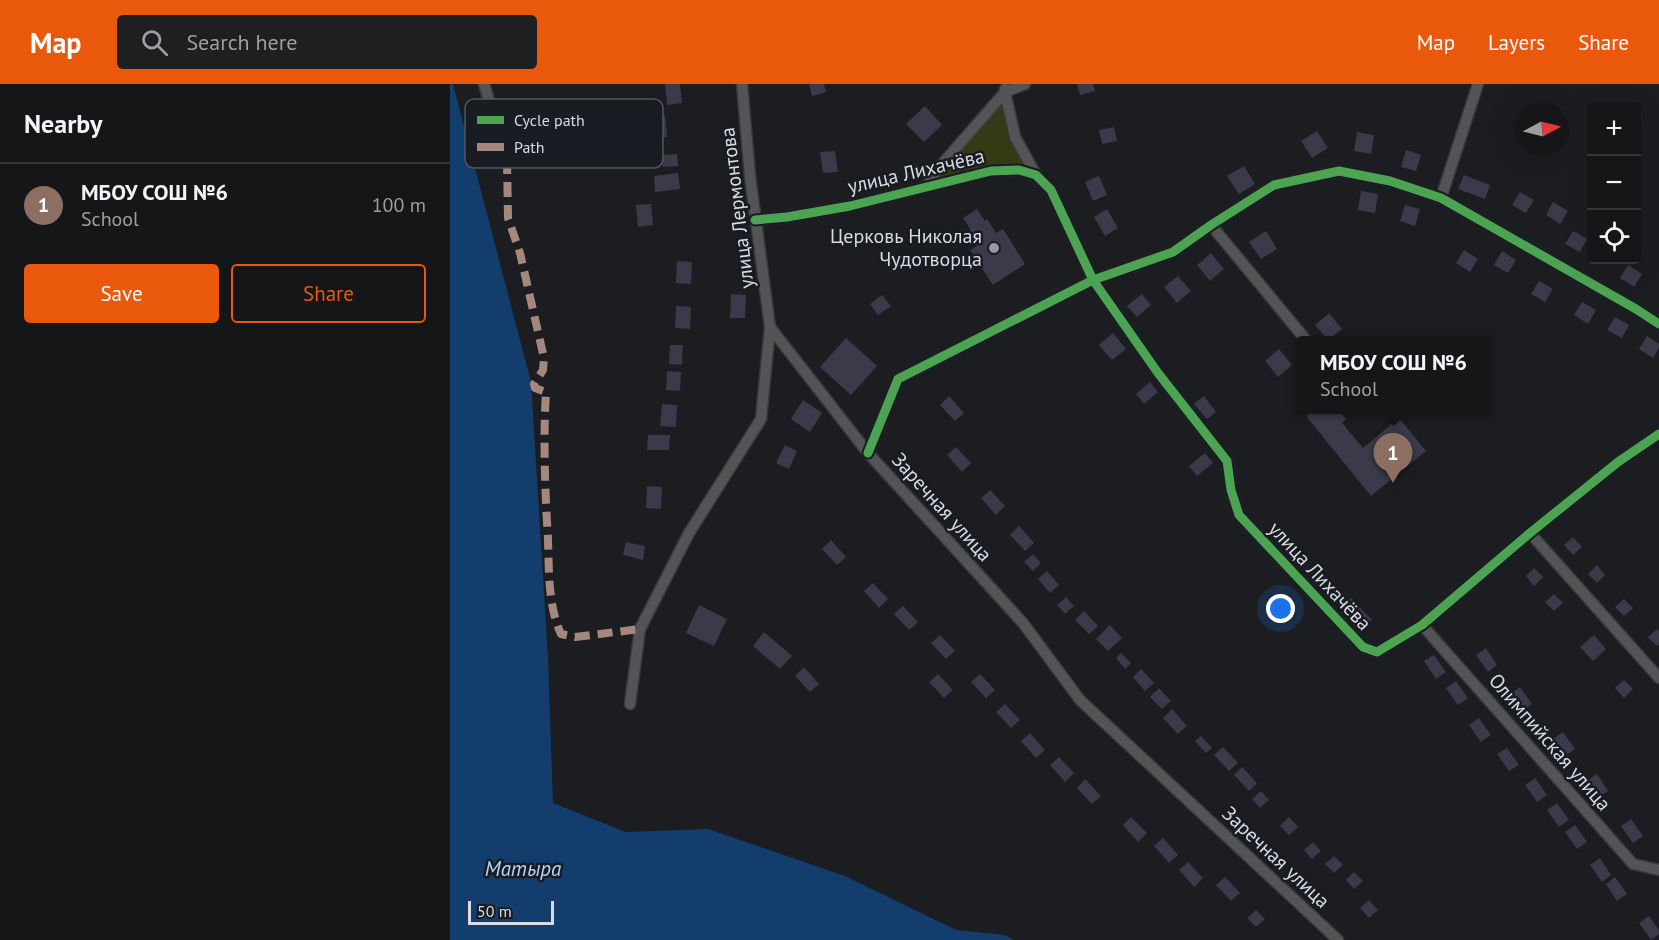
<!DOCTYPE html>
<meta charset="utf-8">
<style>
body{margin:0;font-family:"PT Sans",sans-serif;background:#1d1f21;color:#f1f3f6}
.controls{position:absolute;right:18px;top:18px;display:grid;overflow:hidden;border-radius:6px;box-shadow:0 6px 24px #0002}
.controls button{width:54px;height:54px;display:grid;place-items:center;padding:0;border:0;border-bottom:2px solid #333537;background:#141618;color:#f1f3f6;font:30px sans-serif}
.compass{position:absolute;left:1065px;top:18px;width:54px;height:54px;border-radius:50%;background:#141618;box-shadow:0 6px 24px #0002;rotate:83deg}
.scale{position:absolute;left:18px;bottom:15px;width:86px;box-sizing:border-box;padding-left:6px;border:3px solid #d9dbdf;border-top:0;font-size:16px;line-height:21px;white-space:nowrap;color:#d9dbdf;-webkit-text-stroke:4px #191c22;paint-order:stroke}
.you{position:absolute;left:831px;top:525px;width:21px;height:21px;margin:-15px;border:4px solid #fff;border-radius:50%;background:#1a73e8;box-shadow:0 0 0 9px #1a73e833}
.badge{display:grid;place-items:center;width:39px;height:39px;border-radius:50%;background:#ea580c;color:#fff;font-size:20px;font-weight:700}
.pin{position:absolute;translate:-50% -50px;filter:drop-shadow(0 2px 3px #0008)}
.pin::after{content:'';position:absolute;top:32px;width:21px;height:18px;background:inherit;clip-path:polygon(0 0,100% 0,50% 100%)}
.popup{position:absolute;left:846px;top:252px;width:195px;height:78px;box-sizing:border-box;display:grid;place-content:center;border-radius:6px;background:#141618;filter:drop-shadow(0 2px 4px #0005);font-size:20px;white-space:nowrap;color:#9d9fa2}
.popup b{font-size:22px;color:#f1f3f6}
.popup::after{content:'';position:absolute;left:50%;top:100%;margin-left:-12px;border:12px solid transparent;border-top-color:#141618}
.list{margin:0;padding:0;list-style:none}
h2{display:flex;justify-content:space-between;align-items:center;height:78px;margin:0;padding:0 24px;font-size:26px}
h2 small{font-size:20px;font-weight:400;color:#9d9fa2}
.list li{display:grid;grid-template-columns:39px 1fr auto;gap:18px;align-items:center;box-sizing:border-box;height:84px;padding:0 24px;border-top:2px solid #333537}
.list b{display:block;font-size:22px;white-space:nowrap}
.list p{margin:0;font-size:20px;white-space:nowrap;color:#9d9fa2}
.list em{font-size:20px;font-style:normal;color:#9d9fa2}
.actions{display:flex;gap:12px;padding:18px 24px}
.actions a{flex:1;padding:14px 0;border:2px solid #ea580c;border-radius:6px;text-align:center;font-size:21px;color:#ea580c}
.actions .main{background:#ea580c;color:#fff}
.icon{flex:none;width:33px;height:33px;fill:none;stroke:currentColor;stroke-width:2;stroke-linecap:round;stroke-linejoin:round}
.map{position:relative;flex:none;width:1209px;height:856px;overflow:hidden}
header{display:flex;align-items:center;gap:36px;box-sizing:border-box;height:84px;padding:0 30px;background:#ea580c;color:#fff}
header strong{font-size:28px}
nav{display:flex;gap:33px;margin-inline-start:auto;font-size:21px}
.search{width:420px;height:54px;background:#1d1f21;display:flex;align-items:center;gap:15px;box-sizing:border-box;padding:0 21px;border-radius:6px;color:#9d9fa2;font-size:22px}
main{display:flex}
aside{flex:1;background:#141618}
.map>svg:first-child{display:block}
.green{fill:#363a14}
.water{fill:#133d6d}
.building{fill:#3a3a4a}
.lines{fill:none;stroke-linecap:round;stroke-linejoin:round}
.street-casing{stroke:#38393c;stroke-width:13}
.street{stroke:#525456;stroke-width:10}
.quiet{stroke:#a5887d;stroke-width:8;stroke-dasharray:15 8;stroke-linecap:butt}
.cycleway-casing{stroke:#191c22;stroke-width:13}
.cycleway{stroke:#4ca352;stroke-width:9}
.poi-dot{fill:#96989c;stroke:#191c22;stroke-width:2}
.labels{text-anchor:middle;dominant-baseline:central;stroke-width:5;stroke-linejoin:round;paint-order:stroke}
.street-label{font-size:20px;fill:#d9dbdf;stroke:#191c22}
.poi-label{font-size:20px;fill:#d9dbdf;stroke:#191c22;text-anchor:end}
.water-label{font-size:21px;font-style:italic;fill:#b5d3fb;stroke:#191c22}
.key{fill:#191c22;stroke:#53555b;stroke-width:1.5}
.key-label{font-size:16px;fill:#d9dbdf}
</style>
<header>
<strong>Map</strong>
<div class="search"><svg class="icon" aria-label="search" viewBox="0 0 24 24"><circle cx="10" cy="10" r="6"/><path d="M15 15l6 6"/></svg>Search here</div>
<nav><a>Map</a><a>Layers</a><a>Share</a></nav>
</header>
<main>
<aside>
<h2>Nearby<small></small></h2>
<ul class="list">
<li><span class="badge" style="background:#8d6e63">1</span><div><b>МБОУ СОШ №6</b><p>School</p></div><em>100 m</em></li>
</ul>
<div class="actions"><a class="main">Save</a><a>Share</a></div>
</aside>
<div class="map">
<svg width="1209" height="856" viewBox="0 0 1209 856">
<rect width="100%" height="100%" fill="#1b1d20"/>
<polygon class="green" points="552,18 557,43 575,80 555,81 490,96 489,90"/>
<polygon class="water" points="0,0 3,0 81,298 98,574 103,719 176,748 258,745 395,792 506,846 555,851 564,856 0,856"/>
<g class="building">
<polygon points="215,0 230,0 232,19 217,21"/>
<polygon points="359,0 374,0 376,8 362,12"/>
<polygon points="627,0 643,0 645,7 630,11"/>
<polygon points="475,22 492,41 474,58 456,40"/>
<polygon points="215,31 217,53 202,54 200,33"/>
<polygon points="664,43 667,57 652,60 649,46"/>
<polygon points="867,47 878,64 862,74 851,57"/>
<polygon points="907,48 924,51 921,70 904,67"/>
<polygon points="109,52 113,65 99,69 95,56"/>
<polygon points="956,66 971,71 966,87 951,83"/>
<polygon points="385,67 388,88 373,89 370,68"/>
<polygon points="227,70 228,82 213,83 212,71"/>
<polygon points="794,82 805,100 789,110 777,92"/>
<polygon points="228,89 230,105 205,108 204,92"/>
<polygon points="1014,91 1040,101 1035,115 1008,105"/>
<polygon points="649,92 657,111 643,117 635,98"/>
<polygon points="911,107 928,110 925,129 908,126"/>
<polygon points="1070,108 1084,116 1076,129 1062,121"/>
<polygon points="1103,118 1118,127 1110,140 1096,131"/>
<polygon points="201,120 203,141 188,143 186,121"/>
<polygon points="955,121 970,125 965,142 950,137"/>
<polygon points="527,125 535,137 537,135 546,149 553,145 575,180 543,201 520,166 527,162 518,147 521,146 513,134"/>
<polygon points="657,125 668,144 655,152 644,133"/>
<polygon points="816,147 827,165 811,175 799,158"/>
<polygon points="1123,147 1137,155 1130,168 1115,160"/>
<polygon points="1014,166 1028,175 1020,188 1006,179"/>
<polygon points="1052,167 1066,176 1058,189 1044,181"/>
<polygon points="761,169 774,185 760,197 747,181"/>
<polygon points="227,177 242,178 241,200 226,199"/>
<polygon points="1178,181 1192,190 1184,203 1170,194"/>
<polygon points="728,192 741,207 727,219 714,203"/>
<polygon points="1089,197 1103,205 1095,218 1081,210"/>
<polygon points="281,210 296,211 295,234 280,234"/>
<polygon points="692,210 701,221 687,233 677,222"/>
<polygon points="432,211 441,222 428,231 420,220"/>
<polygon points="1132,218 1146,226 1138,240 1124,231"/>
<polygon points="226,222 241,223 240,245 225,244"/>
<polygon points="879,229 892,245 878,256 865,241"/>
<polygon points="1165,233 1179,241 1172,254 1157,246"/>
<polygon points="663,249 676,265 662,276 649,261"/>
<polygon points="1197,252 1209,260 1209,264 1203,274 1189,265"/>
<polygon points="396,254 427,282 401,311 370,283"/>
<polygon points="220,261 233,261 232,281 219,280"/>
<polygon points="829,265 842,281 828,293 815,277"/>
<polygon points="217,287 231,288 230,307 216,306"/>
<polygon points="700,298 708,308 694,320 686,310"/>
<polygon points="499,312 514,329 505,337 490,321"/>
<polygon points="754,312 766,328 757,335 744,320"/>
<polygon points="353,316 372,329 360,348 341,335"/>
<polygon points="212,320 227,321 226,343 210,342"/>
<polygon points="864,326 888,326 896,335 892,339 913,364 949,334 976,367 921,412 856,332"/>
<polygon points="198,351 220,351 219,366 197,366"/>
<polygon points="335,361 347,367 339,385 326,379"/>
<polygon points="506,363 521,379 512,388 497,371"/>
<polygon points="755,369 763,379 747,392 739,382"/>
<polygon points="197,402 212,403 211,425 196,424"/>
<polygon points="540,406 555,422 546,431 531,414"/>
<polygon points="569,442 584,459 575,467 560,451"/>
<polygon points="1123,453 1132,463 1123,471 1114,461"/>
<polygon points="381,456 396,473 387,481 372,465"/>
<polygon points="176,458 195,462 193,476 173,471"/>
<polygon points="583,470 591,479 583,487 574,478"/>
<polygon points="1147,481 1155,491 1147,499 1138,490"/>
<polygon points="1084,484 1093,493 1084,502 1076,492"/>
<polygon points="597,487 609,501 600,509 588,495"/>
<polygon points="423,499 438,515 429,524 414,507"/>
<polygon points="1104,510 1113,519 1104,527 1095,518"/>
<polygon points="616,513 624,522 615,530 607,521"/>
<polygon points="901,514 922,536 914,544 893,522"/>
<polygon points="1174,515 1183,524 1174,532 1165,523"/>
<polygon points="249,521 277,535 264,562 236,549"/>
<polygon points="453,522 468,538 459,546 444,530"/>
<polygon points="634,527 648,542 639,550 625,536"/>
<polygon points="660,541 672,554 658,567 646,555"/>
<polygon points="1207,545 1209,547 1209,560 1207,562 1198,553"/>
<polygon points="314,548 342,572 330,585 303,562"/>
<polygon points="490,551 505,567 496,575 481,559"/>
<polygon points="1144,551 1156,565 1143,577 1130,563"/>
<polygon points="1036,564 1047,581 1038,588 1026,571"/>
<polygon points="671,569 681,579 675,585 666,574"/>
<polygon points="984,571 996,588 986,595 974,577"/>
<polygon points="354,583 369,600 360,608 345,592"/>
<polygon points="691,585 704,599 695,607 683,593"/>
<polygon points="488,590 503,606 494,614 479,598"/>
<polygon points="530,590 545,606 536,614 521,598"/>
<polygon points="1174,596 1183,605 1174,614 1165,604"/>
<polygon points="1006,597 1018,614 1008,621 996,604"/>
<polygon points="1070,603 1082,620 1072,627 1060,610"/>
<polygon points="709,604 721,617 712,625 700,613"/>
<polygon points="555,620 570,636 561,644 546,628"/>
<polygon points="722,625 737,642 728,650 713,634"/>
<polygon points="1029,634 1041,651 1031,658 1019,641"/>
<polygon points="1113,648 1125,665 1115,672 1103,655"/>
<polygon points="580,649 595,666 586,674 571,657"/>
<polygon points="751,652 762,664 756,669 745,657"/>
<polygon points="773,663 788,679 779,687 764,671"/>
<polygon points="1057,664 1069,681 1059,687 1047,670"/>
<polygon points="609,673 624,689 615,698 600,681"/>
<polygon points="792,683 807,699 799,707 784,691"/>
<polygon points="1147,690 1158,707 1148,714 1137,697"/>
<polygon points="1085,694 1097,711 1087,718 1075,701"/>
<polygon points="635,695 651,712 642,720 627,704"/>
<polygon points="811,707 819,716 810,724 802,715"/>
<polygon points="1107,719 1119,736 1109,743 1097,726"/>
<polygon points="681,733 697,749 688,758 673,741"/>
<polygon points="839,733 848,743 839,751 830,742"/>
<polygon points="1181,735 1193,752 1183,759 1171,742"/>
<polygon points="1125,741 1137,758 1127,765 1115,748"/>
<polygon points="713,754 728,771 719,779 704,762"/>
<polygon points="863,758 871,767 862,775 854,766"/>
<polygon points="884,772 893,781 884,789 875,780"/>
<polygon points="1150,774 1161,791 1152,798 1140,781"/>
<polygon points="738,778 753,794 744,803 729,786"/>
<polygon points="904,788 913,797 904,805 896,796"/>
<polygon points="775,793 790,809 781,817 766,801"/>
<polygon points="1165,793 1177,810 1167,817 1156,800"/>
<polygon points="919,816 928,826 919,834 910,824"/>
<polygon points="806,826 815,835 806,843 797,834"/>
<polygon points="1199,832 1209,846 1209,850 1201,856 1189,839"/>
</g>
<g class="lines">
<g class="street-casing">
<g id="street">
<polyline points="34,0 57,75"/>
<polyline points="555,5 555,8 565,53 586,91"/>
<polyline points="477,103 486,87 555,8 575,0"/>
<polyline points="991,114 1028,0"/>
<polyline points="305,136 337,133 400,122 541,87 569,86 586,91 601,106 643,196 708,289 777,377 781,406 789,431 913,563 927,568 972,541 1080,449 1168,378 1209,350"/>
<polyline points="761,141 856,256"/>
<polyline points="320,243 418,369 573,539 630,616 888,856"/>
<polyline points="418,369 448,295 643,196 723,168 761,141 824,101 889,87 940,97 991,114 1186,225 1209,240"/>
<polyline points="1080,449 1209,594"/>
<polyline points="972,541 1183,780 1209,786"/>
<polyline points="180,620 190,545 239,449 311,335 320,243 300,92 292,0"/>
</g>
</g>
<use href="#street" class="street"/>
<path class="quiet" d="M 57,75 L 58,134 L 70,169 L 94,274 L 93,286 L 84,300 L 85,304 L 96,308 C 93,357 95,406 98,455 C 99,487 98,522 111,550 L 125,553 L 190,545"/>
<g class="cycleway-casing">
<g id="cycleway">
<polyline points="305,136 337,133 400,122 541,87 569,86 586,91 601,106 643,196 708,289 777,377 781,406 789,431 913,563 927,568 972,541 1080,449 1168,378 1209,350"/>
<polyline points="418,369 448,295 643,196 723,168 761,141 824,101 889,87 940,97 991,114 1186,225 1209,240"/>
</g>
</g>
<use href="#cycleway" class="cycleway"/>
</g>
<circle class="poi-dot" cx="544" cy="164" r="6"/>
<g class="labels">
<g class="street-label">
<text transform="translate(466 87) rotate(-13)">улица Лихачёва</text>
<text transform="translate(287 124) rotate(-97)">улица Лермонтова</text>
<text transform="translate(492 423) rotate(48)">Заречная улица</text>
<text transform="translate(870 492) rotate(47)">улица Лихачёва</text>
<text transform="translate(1100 658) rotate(49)">Олимпийская улица</text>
<text transform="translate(826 773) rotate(43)">Заречная улица</text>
</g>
<g class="poi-label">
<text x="532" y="152">Церковь Николая<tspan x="532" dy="23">Чудотворца</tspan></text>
</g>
<g class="water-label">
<text x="73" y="784">Матыра</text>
</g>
</g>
<rect x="15" y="15" width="198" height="69" rx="9" class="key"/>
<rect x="27" y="32" width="27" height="8" fill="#4ca352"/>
<rect x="27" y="59" width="27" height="8" fill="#a5887d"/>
<g class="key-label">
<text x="64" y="42">Cycle path</text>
<text x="64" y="69">Path</text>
</g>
</svg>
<div class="controls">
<button>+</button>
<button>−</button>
<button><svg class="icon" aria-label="locate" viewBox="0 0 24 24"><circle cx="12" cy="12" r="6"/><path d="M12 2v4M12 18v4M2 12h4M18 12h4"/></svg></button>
</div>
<svg class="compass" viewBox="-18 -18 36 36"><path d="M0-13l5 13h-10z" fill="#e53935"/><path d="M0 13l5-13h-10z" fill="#9d9fa2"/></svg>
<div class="scale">50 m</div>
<div class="you"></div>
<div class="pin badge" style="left:943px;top:399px;background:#8d6e63">1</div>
<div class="popup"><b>МБОУ СОШ №6</b>School</div>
</div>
</main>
